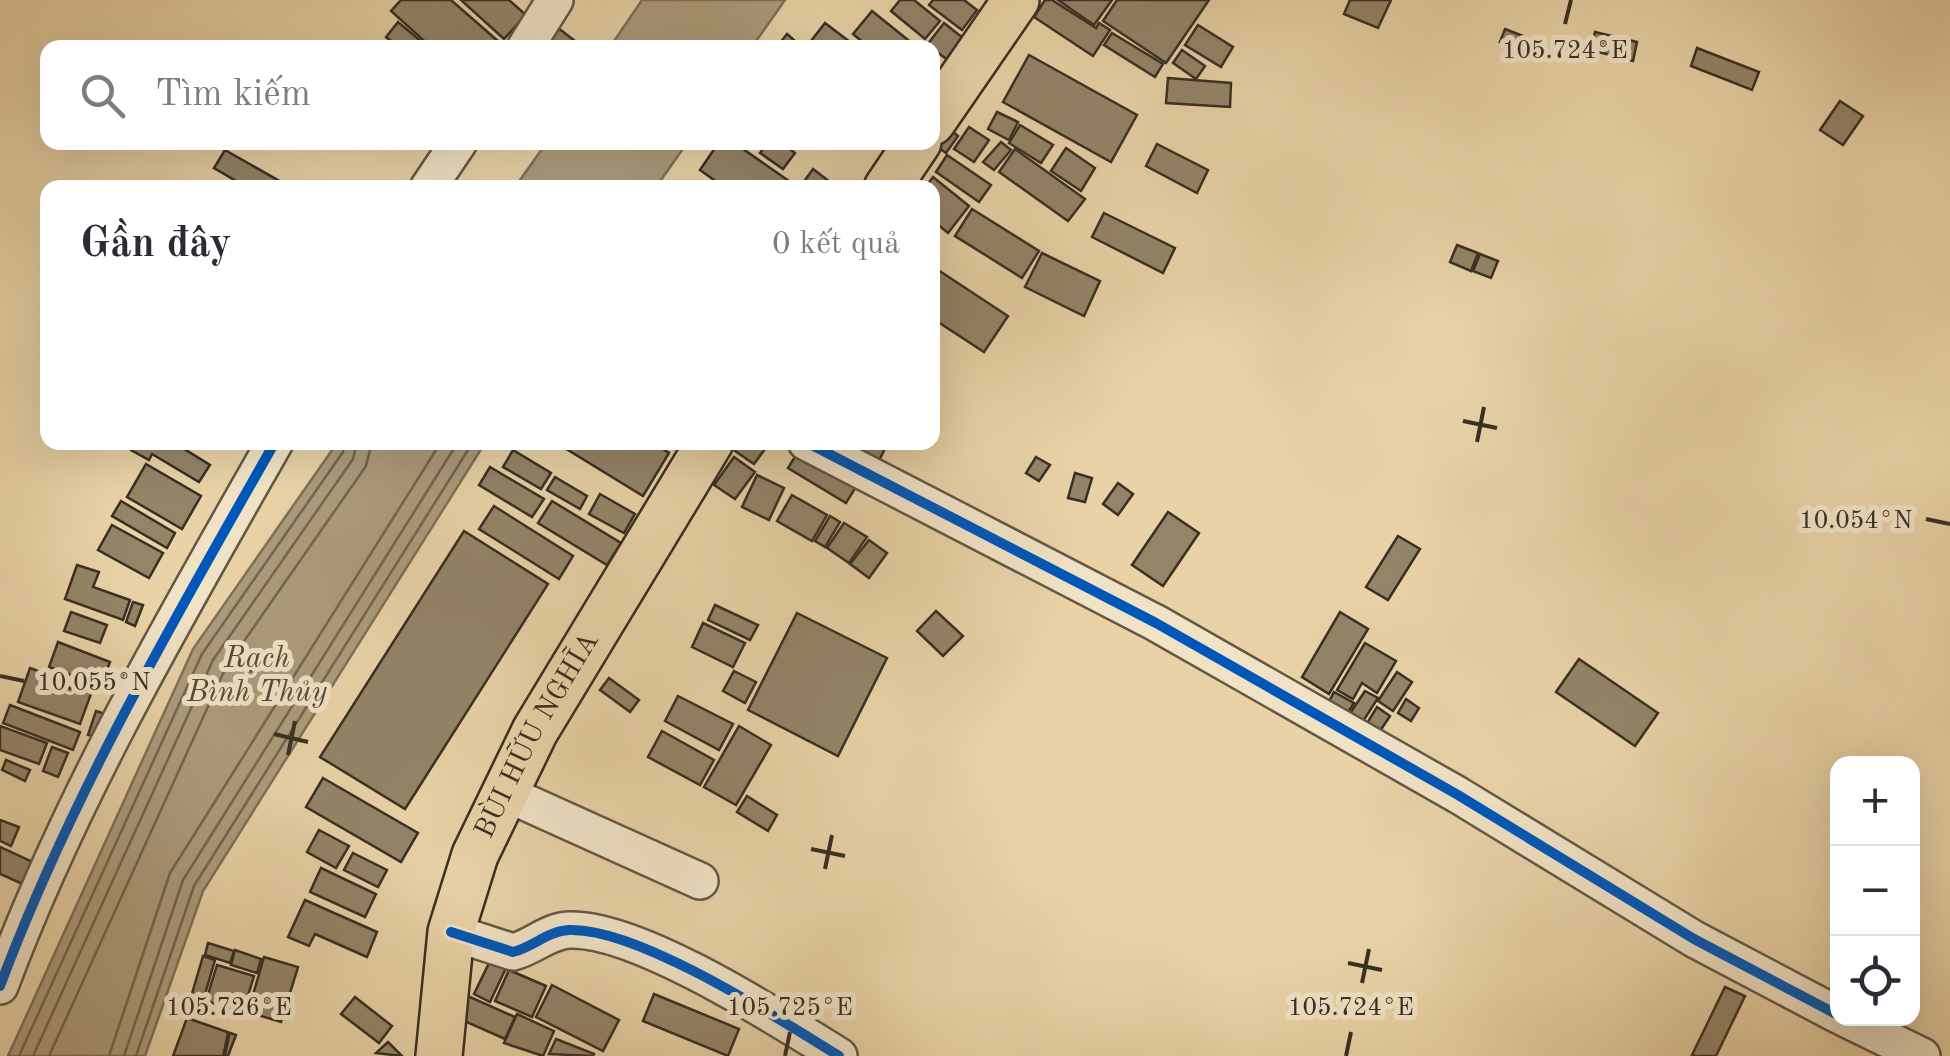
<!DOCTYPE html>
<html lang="vi">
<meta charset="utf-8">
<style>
body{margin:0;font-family:"Old Standard TT",serif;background:#f2f2f3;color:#2b2b33}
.controls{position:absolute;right:30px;bottom:30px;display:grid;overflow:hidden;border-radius:20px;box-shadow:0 10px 40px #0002}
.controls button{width:90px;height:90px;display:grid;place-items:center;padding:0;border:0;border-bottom:2px solid #e1e1e2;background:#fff;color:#2b2b33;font:50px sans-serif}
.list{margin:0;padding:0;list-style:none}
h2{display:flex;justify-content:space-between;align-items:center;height:130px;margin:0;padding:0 40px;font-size:42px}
h2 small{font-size:32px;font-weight:400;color:#7c7c81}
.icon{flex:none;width:55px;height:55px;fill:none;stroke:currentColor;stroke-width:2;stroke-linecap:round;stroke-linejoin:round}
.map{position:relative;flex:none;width:1950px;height:1056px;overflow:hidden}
.search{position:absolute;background:#fff;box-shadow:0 10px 40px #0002;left:40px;top:40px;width:900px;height:110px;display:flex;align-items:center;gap:25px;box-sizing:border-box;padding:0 35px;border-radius:20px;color:#7c7c81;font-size:38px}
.panel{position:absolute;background:#fff;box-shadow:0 10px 40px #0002;left:40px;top:180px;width:900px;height:270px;border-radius:20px}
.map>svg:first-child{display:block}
.water{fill:#ac9b7a;stroke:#7e7058;stroke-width:2.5}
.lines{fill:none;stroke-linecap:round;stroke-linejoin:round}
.shore{stroke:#726550;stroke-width:2.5}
.building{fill:#948468;stroke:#382f25;stroke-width:2.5}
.minor-casing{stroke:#645845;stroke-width:40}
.major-casing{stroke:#382f25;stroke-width:50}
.minor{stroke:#f0e2c5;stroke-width:35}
.major{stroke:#e8d2a6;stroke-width:45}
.cycleway-casing{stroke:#f0e2c5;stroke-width:16}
.cycleway{stroke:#0057b8;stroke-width:10}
.ticks{fill:none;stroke:#382f25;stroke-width:4}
.labels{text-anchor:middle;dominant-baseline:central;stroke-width:10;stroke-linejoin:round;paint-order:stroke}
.street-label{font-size:28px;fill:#382f25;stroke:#f0e2c5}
.water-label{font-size:30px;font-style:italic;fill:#554a3a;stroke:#f0e2c5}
.ticks-label{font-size:25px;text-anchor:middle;fill:#382f25;stroke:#f0e2c5;stroke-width:10;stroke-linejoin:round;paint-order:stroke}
</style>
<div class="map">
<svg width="1950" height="1056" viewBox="0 0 1950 1056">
<rect width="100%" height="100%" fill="#e8d2a6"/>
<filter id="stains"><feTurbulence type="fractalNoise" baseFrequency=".002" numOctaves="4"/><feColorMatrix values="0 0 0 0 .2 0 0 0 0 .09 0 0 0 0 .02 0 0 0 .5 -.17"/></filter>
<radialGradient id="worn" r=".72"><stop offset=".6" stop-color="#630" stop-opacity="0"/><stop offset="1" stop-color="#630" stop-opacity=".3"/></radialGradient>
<g class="water">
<polygon points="642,0 785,0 752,47 610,47"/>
<polygon points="547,142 687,142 687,143 656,187 515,187"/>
<polygon points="337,443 485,443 203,891 145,1056 8,1056 193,649"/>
</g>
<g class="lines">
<g class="shore">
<polyline points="19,1056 202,654 343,452 345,442"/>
<polyline points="33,1056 213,660 353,459 357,442"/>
<polyline points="49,1056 226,667 366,466 372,442"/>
<polyline points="109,1056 170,873 441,442"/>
<polyline points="124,1056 183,880 458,442"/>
<polyline points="136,1056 194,886 473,442"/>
</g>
</g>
<g class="building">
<polygon points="401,0 451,0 499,42 494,48 432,48 391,11"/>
<polygon points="461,0 509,0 526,15 504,39"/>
<polygon points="900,0 914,0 940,21 925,39 891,11"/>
<polygon points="933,0 964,0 977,10 962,30 929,5"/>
<polygon points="1045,0 1052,0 1096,28 1099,23 1110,30 1093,56 1034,17"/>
<polygon points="1058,0 1112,0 1094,25"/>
<polygon points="1117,0 1209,0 1166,63 1103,21"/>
<polygon points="1350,0 1391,0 1378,28 1344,14"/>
<polygon points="872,11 918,48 870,48 853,34"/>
<polygon points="398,22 429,48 399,48 386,37"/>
<polygon points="825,23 858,48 808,45"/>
<polygon points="944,23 968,42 952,63 927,45"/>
<polygon points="553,24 584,48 535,48"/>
<polygon points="1198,25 1233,47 1221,67 1185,45"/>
<polygon points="1505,29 1531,39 1526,52 1500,42"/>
<polygon points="1595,32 1637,42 1633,61 1591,50"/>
<polygon points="1112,33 1163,64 1155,77 1104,45"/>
<polygon points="787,34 803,48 776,48"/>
<polygon points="1697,48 1759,72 1752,90 1691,66"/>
<polygon points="1182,50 1205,66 1196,79 1173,63"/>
<polygon points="1029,55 1137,115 1111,162 1003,102"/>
<polygon points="1168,78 1231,83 1230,107 1166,103"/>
<polygon points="1840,101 1863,116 1843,145 1820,130"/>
<polygon points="997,112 1018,122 1009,140 988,129"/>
<polygon points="1020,125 1053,145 1041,163 1009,143"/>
<polygon points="969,127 989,140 974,162 954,149"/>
<polygon points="948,128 958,136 946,153 936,146"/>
<polygon points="719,142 733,142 799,188 725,188 700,170"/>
<polygon points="768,142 781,142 795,153 783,169 760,153"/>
<polygon points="1001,142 1011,150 994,170 983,162"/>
<polygon points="1157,144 1208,170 1197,193 1146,166"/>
<polygon points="1066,148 1095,168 1081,191 1051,171"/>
<polygon points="1015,149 1085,199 1068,221 999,172"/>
<polygon points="225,150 290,187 290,188 248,188 214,168"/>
<polygon points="947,155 991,185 979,202 936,172"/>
<polygon points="813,169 830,182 825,188 803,183"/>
<polygon points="933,177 969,206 948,233 932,220 932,188 925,188"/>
<polygon points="972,209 1039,251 1022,278 955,236"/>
<polygon points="1104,213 1175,248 1163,273 1092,237"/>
<polygon points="1457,245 1478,253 1471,271 1450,262"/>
<polygon points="1042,253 1100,281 1084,316 1025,287"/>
<polygon points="1480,254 1498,261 1491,278 1473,271"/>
<polygon points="932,266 1008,316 984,352 932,318"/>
<polygon points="136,442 173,442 210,465 199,482 152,454 149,460 131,450"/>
<polygon points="555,442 652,442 669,453 643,496"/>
<polygon points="742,442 770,442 754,464 735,451"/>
<polygon points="824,442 888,442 876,467"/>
<polygon points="801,447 859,482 846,503 788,468"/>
<polygon points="513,450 551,473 541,489 503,467"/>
<polygon points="734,457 755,472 735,499 714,485"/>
<polygon points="1036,457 1050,465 1039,481 1026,473"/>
<polygon points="146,464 201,496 182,529 127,497"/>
<polygon points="490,467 544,499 532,517 479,485"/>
<polygon points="1075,473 1092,478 1085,502 1068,498"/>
<polygon points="757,475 784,488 769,520 742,507"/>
<polygon points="555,477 587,496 580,509 547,490"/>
<polygon points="1118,483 1133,494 1118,515 1103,504"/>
<polygon points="600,494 635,514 624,533 589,514"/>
<polygon points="792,495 827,515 812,541 777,521"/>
<polygon points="121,501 175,533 167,548 112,516"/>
<polygon points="552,501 621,543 607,565 538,523"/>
<polygon points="494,506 573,556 559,579 479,529"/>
<polygon points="1168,512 1199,533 1163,586 1132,565"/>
<polygon points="830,516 840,522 825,547 815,541"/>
<polygon points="844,523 867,537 849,563 827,548"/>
<polygon points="112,525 163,553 149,578 98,550"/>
<polygon points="464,531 548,584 405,809 320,757"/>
<polygon points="1398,536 1420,549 1388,600 1366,587"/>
<polygon points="869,540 887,553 869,578 850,564"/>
<polygon points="77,565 99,572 93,587 130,600 123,620 65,599"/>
<polygon points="133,602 143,605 135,626 126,622"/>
<polygon points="715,605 758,625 750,640 708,620"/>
<polygon points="936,611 963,636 943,656 917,631"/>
<polygon points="71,612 107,625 100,643 64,631"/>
<polygon points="1340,612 1368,629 1329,694 1302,677"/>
<polygon points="797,613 887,658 838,756 748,710"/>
<polygon points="703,623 745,643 733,667 692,647"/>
<polygon points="58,642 110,662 101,686 49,667"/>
<polygon points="1365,643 1396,661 1377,693 1362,683 1353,699 1337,690"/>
<polygon points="1579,659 1658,713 1635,746 1556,692"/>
<polygon points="30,668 92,691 80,724 18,702"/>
<polygon points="734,671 756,682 745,703 723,691"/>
<polygon points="1397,672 1412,682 1393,711 1378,701"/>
<polygon points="609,678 639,700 630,712 600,690"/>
<polygon points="1365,691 1378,698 1358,729 1345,721"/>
<polygon points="1334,692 1354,703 1344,719 1325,709"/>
<polygon points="678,696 733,724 719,750 665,721"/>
<polygon points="1406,699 1419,708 1411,721 1398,713"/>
<polygon points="10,705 80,732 73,750 3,723"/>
<polygon points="1377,707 1390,716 1380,731 1367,723"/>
<polygon points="96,711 112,716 105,740 88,735"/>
<polygon points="0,726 47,743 39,764 0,750"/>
<polygon points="739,726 771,745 736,805 704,787"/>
<polygon points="662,731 714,760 700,785 648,757"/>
<polygon points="52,747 68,753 58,777 43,771"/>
<polygon points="6,760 30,770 25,781 2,770"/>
<polygon points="323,778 418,833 401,862 306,807"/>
<polygon points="747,796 777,815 768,831 737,812"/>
<polygon points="0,820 19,827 11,846 0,841"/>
<polygon points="319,830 349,846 336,868 307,852"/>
<polygon points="0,847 35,863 25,885 0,874"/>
<polygon points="353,853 387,870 378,887 344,870"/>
<polygon points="321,868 376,894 365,917 310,892"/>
<polygon points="305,900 377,932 367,957 315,934 309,946 288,937"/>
<polygon points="208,943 234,951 230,963 205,955"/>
<polygon points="235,950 261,959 257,973 231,965"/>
<polygon points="203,956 215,960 203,1001 191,997"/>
<polygon points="264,957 298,967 281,1022 248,1012"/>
<polygon points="491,959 507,966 490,1002 474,994"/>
<polygon points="217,965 254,976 243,1012 206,1001"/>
<polygon points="509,970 546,986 532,1017 495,1001"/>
<polygon points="552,985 619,1020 603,1051 536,1017"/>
<polygon points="1725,987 1745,996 1716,1056 1695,1056 1692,1055"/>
<polygon points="461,993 515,1017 505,1039 451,1015"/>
<polygon points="654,994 739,1029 728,1056 643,1021"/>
<polygon points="355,997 392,1026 379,1043 341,1014"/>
<polygon points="517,1014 554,1031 543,1056 504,1043"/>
<polygon points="187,1018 236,1035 228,1056 173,1056"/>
<polygon points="556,1039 594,1054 593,1056 549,1054"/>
<polygon points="388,1042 402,1056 376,1053"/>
</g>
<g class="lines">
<g class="minor-casing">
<g id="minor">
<polyline points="525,48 555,0"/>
<polyline points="428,188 459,142"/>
<polyline points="806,442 1156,623 1458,795 1694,939 1838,1015"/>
<polyline points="505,793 700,881"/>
<path d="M 451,932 L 513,952 C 533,947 548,931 569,930 C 637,927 779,1019 839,1056"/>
<path d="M 0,986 C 71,796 175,618 275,442"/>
<polyline points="1844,1018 1922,1056"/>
</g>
</g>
<g class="major-casing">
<g id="major">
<polyline points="932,122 1016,0"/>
<polyline points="887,188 918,142"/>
<path id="s1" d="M 439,1056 L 451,932 L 475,855 L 535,731 L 710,442"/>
</g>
</g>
<use href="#minor" class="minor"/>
<use href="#major" class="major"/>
<g class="cycleway-casing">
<g id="cycleway">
<polyline points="806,442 1156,623 1458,795 1694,939 1838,1015"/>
<path d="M 451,932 L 513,952 C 533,947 548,931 569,930 C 637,927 779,1019 839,1056"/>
<path d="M 0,986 C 71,796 175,618 275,442"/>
</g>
</g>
<use href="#cycleway" class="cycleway"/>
</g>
<path class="ticks" d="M 1565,24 L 1571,0M 1463,421 L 1497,428M 1477,442 L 1484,407M 1926,519 L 1950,524M 0,676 L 24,681M 274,734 L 308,742M 288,755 L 295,721M 811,849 L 845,856M 825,869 L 832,835M 1348,963 L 1382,970M 1362,983 L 1369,949M 224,1056 L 229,1032M 785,1056 L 790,1032M 1346,1056 L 1351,1032"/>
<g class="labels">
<g class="street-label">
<text stroke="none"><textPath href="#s1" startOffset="340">BÙI HỮU NGHĨA</textPath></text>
</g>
<g class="water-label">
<text x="257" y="659">Rạch<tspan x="257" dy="34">Bình Thủy</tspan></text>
</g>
</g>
<g class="ticks-label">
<text x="1565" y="58">105.724°E</text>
<text x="1856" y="528">10.054°N</text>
<text x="94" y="690">10.055°N</text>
<text x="229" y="1015">105.726°E</text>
<text x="790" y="1015">105.725°E</text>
<text x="1351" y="1015">105.724°E</text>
</g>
<rect width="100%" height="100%" filter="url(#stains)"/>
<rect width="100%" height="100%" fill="url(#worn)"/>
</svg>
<div class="controls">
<button>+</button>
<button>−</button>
<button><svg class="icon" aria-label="locate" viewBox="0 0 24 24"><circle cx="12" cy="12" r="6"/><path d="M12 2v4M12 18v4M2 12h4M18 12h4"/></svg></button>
</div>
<div class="search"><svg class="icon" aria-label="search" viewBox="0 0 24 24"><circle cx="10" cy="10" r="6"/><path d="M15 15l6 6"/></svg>Tìm kiếm</div>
<section class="panel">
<h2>Gần đây<small>0 kết quả</small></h2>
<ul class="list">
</ul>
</section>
</div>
